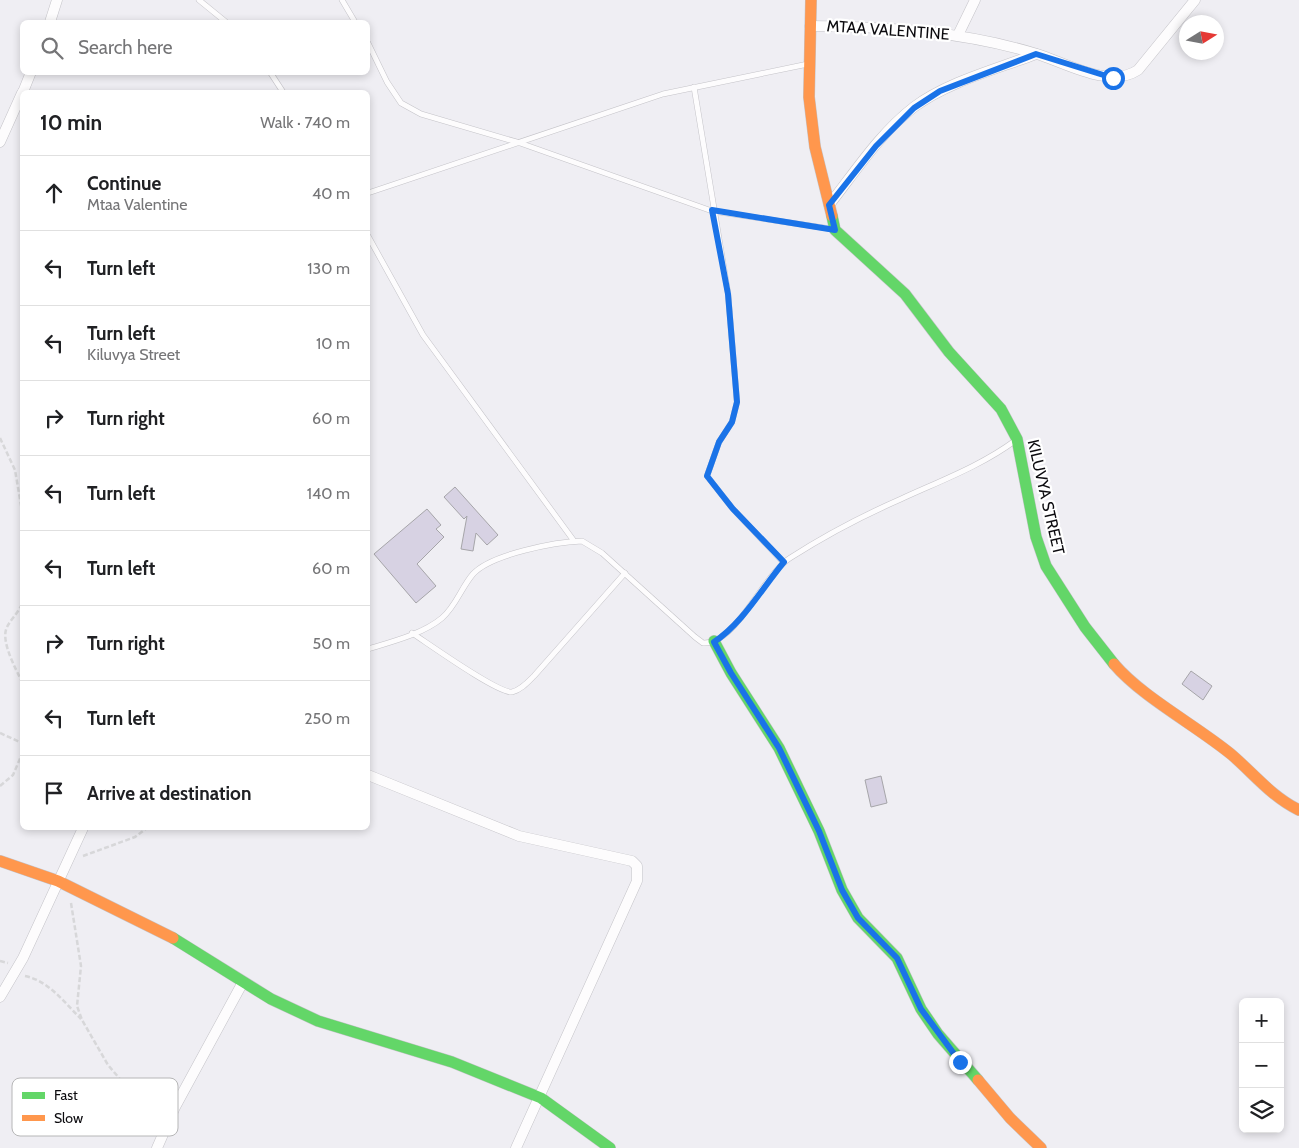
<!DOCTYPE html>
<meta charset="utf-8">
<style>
body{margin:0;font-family:Cabin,sans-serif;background:#f2f2f2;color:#202124}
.controls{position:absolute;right:15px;bottom:15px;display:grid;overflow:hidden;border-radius:8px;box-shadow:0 2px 8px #0003}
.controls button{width:45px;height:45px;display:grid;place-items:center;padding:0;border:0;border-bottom:1px solid #e0e0e0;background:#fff;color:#202124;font:25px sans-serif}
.compass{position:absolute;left:1179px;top:15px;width:45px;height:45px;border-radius:50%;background:#fff;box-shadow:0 2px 8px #0003;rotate:79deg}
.stop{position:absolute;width:15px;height:15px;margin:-11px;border:4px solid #1a73e8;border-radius:50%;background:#fff}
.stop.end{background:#1a73e8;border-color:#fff;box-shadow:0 1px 5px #0008}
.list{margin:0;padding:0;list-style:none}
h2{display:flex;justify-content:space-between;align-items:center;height:65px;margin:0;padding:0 20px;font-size:21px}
h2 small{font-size:16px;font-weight:400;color:#757577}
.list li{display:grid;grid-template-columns:32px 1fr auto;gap:15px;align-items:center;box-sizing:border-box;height:75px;padding:0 20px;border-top:1px solid #e0e0e0}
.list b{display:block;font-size:19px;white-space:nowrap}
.list p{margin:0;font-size:16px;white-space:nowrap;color:#757577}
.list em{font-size:16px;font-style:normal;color:#757577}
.icon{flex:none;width:28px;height:28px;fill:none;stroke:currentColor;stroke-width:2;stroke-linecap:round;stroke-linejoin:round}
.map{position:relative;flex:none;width:1299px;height:1148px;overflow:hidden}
.search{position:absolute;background:#fff;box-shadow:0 2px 8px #0003;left:20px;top:20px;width:350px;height:55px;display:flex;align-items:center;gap:12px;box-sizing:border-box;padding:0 18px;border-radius:8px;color:#757577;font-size:19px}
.panel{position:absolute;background:#fff;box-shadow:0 2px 8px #0003;left:20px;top:90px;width:350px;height:740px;border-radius:8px}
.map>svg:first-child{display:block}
.building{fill:#d7d2e3;stroke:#a6a5a9}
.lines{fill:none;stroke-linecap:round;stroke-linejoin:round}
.lane-casing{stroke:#c4c3c8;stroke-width:6}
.street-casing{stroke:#c4c3c8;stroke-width:11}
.fast-casing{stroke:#c4c3c8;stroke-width:12}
.slow-casing{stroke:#c4c3c8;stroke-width:12}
.path{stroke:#d7d7d9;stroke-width:2.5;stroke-dasharray:5 2.5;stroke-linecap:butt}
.lane{stroke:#fdfcfd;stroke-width:5}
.street{stroke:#fdfcfd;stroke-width:10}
.fast{stroke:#63d668;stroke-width:11}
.slow{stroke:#ff974d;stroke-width:11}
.route{stroke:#1a73e8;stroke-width:6}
.labels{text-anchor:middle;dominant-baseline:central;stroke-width:4.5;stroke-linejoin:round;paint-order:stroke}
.street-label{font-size:16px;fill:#0c0b0f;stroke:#fff}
.key{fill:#fff;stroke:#b6b6b7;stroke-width:1}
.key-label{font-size:14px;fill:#0c0b0f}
</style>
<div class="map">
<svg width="1299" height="1148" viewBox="0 0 1299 1148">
<rect width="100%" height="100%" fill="#efeef3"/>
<g class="building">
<polygon points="455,487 498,535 487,545 476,533 473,551 461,549 467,516 464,519 444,497"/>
<polygon points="427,509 441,525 436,529 444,537 417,564 436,586 416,603 374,554"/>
<polygon points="1191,671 1212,686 1203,700 1182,684"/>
<polygon points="881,776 887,803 871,807 865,780"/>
</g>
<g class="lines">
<g class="lane-casing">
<g id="lane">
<polyline points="199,0 226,22"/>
<polyline points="342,0 355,22"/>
<polyline points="368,43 387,82 401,103 421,114 520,143 712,211 832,229"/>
<polyline points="270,72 283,92"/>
<polyline points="694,87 728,293 737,402 732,422 719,442 707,476 733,509 783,562"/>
<polyline points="368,193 663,94 808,64"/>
<polyline points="368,236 423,335 574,541"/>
<path d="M 412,633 C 429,644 497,693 512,692 C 521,690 528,682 534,676 L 625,573"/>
<path d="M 368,649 C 391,642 423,634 442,618 C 456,606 461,588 473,574 C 491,554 556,542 582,541 L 602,553 L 695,637 L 703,643 C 736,645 763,575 790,558 C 826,535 862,516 901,499 C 940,481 981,466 1016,440"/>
</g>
</g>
<g class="street-casing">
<g id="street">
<polyline points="50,22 57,0"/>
<path d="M 810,26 C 888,27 962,31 1037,54 C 1066,63 1109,89 1138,70 L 1195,0"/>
<polyline points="958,35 975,0"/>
<polyline points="23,92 31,72"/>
<polyline points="0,142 22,93"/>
<path d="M 829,205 C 855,172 880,133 914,107 C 947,82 997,69 1036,54"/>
<polyline points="368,775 519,836 632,861 637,866 637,881 516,1148"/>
<polyline points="0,997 23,958 83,828"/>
<polyline points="157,1148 175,1107 243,982"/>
</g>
</g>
<g class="fast-casing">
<g id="fast">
<polyline points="832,216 835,230 905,294 949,352 1001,409 1017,439 1036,537 1046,566 1085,627 1114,664"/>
<polyline points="714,641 731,673 779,748 819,831 842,890 858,918 897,958 921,1009 938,1034 978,1080"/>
<polyline points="173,938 271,999 318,1021 452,1062 541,1098 610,1148"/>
</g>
</g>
<g class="slow-casing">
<g id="slow">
<polyline points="811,0 809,97 815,147 832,216"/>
<path d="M 1114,664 C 1142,697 1197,726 1232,755 C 1254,774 1272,797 1299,810"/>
<polyline points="0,861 58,881 173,938"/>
<polyline points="978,1080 1010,1118 1041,1148"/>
</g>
</g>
<g class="path">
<polyline points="0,438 15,470 22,511"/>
<path d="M 22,604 C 18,613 11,619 7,627 C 0,641 16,669 22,682"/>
<polyline points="0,733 22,743"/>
<polyline points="0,786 13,775 22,754"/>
<polyline points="83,856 135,837 147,828"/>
<polyline points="71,903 81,966 77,1006 82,1020 108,1065 148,1112 155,1124"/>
<polyline points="0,961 8,963"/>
<path d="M 25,976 C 49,981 64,1002 81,1019"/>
</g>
<use href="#lane" class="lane"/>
<use href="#street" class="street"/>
<use href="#fast" class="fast"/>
<use href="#slow" class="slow"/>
</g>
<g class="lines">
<path class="route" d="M 960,1062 L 921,1009 L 897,958 L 858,918 L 842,890 L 819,831 L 779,748 L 731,673 L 714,642 C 743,623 762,588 784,562 L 733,509 L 707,476 L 719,442 L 732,422 L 737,402 L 728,294 L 712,210 L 835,230 L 829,205 L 876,146 L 914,108 L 940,91 L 1036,54 L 1113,78"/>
</g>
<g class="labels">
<g class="street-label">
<text transform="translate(888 30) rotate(4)">MTAA VALENTINE</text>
<text transform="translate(1046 497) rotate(77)">KILUVYA STREET</text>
</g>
</g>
<rect x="12" y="1078" width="166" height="58" rx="8" class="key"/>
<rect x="22" y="1092" width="23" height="7" fill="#63d668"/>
<rect x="22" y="1115" width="23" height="6" fill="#ff974d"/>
<g class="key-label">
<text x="54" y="1100">Fast</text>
<text x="54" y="1123">Slow</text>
</g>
</svg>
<div class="controls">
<button>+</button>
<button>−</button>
<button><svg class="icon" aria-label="layers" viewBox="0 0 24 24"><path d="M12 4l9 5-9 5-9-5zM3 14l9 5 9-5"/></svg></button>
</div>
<svg class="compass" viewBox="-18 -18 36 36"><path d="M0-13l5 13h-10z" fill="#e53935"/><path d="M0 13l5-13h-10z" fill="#757577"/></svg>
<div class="stop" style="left:1113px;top:78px"></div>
<div class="stop end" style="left:960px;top:1062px"></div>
<div class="search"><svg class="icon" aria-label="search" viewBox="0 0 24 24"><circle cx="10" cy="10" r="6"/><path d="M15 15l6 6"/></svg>Search here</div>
<section class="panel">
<h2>10 min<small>Walk · 740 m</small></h2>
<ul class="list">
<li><svg class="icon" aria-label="ahead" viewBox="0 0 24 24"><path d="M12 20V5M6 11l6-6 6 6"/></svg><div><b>Continue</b><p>Mtaa Valentine</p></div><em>40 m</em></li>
<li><svg class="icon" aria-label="left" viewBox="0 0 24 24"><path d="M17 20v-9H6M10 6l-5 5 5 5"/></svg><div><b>Turn left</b></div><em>130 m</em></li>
<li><svg class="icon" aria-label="left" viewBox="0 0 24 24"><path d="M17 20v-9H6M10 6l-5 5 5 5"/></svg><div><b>Turn left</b><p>Kiluvya Street</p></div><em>10 m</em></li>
<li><svg class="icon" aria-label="right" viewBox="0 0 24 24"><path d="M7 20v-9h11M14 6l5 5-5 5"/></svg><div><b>Turn right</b></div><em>60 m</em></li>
<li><svg class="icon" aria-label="left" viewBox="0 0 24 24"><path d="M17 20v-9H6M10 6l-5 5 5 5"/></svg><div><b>Turn left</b></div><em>140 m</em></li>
<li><svg class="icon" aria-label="left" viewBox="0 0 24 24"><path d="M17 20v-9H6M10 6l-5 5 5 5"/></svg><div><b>Turn left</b></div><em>60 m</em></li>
<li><svg class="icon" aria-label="right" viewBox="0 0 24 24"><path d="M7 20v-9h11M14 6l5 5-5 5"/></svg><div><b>Turn right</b></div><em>50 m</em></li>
<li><svg class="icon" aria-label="left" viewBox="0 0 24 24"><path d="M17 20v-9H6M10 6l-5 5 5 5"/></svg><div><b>Turn left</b></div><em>250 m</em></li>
<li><svg class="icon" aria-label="arrive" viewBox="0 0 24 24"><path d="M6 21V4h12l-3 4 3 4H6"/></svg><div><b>Arrive at destination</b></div></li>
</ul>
</section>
</div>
